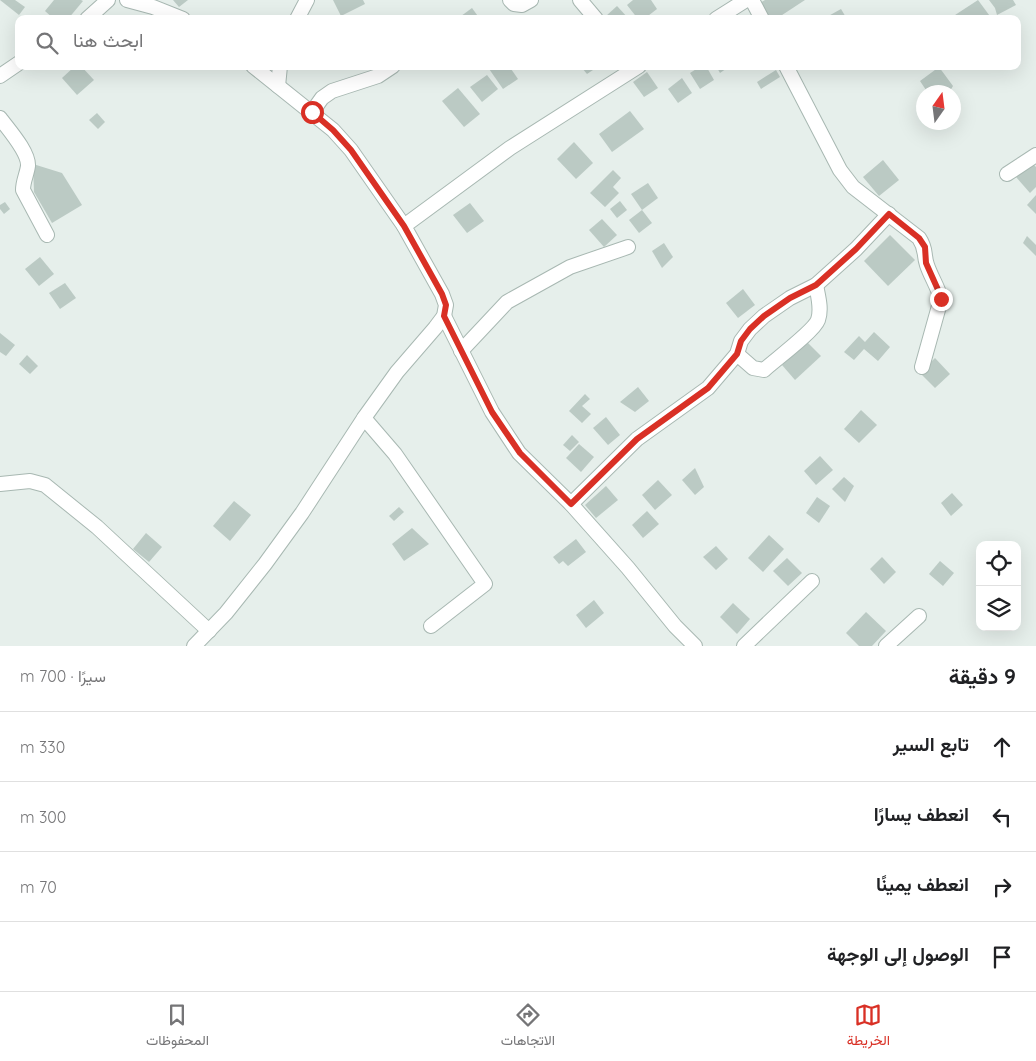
<!DOCTYPE html>
<html lang="ar">
<meta charset="utf-8">
<style>
body{margin:0;font-family:Quicksand,Vazirmatn,sans-serif;background:#f6f6f6;color:#202124;direction:rtl}
.controls{position:absolute;right:15px;bottom:15px;display:grid;overflow:hidden;border-radius:10px;box-shadow:0 5px 20px #0002}
.controls button{width:45px;height:45px;display:grid;place-items:center;padding:0;border:0;border-bottom:1px solid #e0e0e0;background:#fff;color:#202124;font:25px sans-serif}
.compass{position:absolute;left:916px;top:85px;width:45px;height:45px;border-radius:50%;background:#fff;box-shadow:0 5px 20px #0002;rotate:14deg}
.stop{position:absolute;width:15px;height:15px;margin:-11px;border:4px solid #d93025;border-radius:50%;background:#fff}
.stop.end{background:#d93025;border-color:#fff;box-shadow:0 1px 5px #0008}
.list{margin:0;padding:0;list-style:none}
h2{display:flex;justify-content:space-between;align-items:center;height:65px;margin:0;padding:0 20px;font-size:21px}
h2 small{font-size:16px;font-weight:400;color:#757577}
.list li{display:grid;grid-template-columns:32px 1fr auto;gap:15px;align-items:center;box-sizing:border-box;height:70px;padding:0 20px;border-top:1px solid #e0e0e0}
.list b{display:block;font-size:19px;white-space:nowrap}
.list em{font-size:16px;font-style:normal;color:#757577}
.icon{flex:none;width:28px;height:28px;fill:none;stroke:currentColor;stroke-width:2;stroke-linecap:round;stroke-linejoin:round}
.map{position:relative;flex:none;width:1036px;height:646px;overflow:hidden;direction:ltr}
.search{position:absolute;background:#fff;box-shadow:0 5px 20px #0002;left:15px;right:15px;top:15px;height:55px;display:flex;align-items:center;gap:12px;box-sizing:border-box;padding:0 18px;border-radius:10px;color:#757577;font-size:19px}
.sheet{height:345px;background:#fff}
nav{display:flex;justify-content:space-around;align-items:center;box-sizing:border-box;height:70px;border-top:1px solid #e0e0e0;background:#fff;font-size:14px;color:#757577}
nav a{display:grid;justify-items:center;gap:2px}
nav .on{color:#d93025}
.map>svg:first-child{display:block}
.building{fill:#bbcac4}
.lines{fill:none;stroke-linecap:round;stroke-linejoin:round}
.minor-casing{stroke:#a8b8b2;stroke-width:16}
.minor{stroke:#fff;stroke-width:14}
.route{stroke:#d93025;stroke-width:6}
</style>
<div class="map">
<svg width="1036" height="646" viewBox="0 0 1036 646">
<rect width="100%" height="100%" fill="#e6efeb"/>
<g class="building">
<polygon points="0,0 15,0 25,7 19,15"/>
<polygon points="54,0 81,0 83,1 68,19 54,19 45,11"/>
<polygon points="173,0 188,0 179,7"/>
<polygon points="333,0 363,0 365,4 341,16"/>
<polygon points="633,0 651,0 657,9 644,19 638,19 627,5"/>
<polygon points="765,0 805,0 776,19 770,19 760,3"/>
<polygon points="978,0 992,19 954,19 952,17"/>
<polygon points="989,0 1013,0 1016,5 997,15 995,8"/>
<polygon points="617,6 629,19 609,19 606,16"/>
<polygon points="472,8 480,19 457,19"/>
<polygon points="841,9 847,19 823,19"/>
<polygon points="75,66 81,66 94,80 77,95 62,78"/>
<polygon points="487,66 509,66 518,79 503,89"/>
<polygon points="585,66 591,66 593,70 587,74 582,68"/>
<polygon points="701,66 706,66 714,80 700,89 690,73"/>
<polygon points="716,66 730,66 720,73"/>
<polygon points="939,67 953,86 950,91 936,91 930,87 926,90 920,81"/>
<polygon points="776,70 780,77 761,89 757,82"/>
<polygon points="647,72 658,88 644,97 633,82"/>
<polygon points="487,75 498,89 482,102 470,87"/>
<polygon points="682,78 692,93 678,103 668,89"/>
<polygon points="458,88 480,114 464,127 442,101"/>
<polygon points="630,111 644,129 612,152 599,134"/>
<polygon points="97,113 105,122 98,129 89,120"/>
<polygon points="574,142 593,163 576,179 557,159"/>
<polygon points="883,160 899,180 879,196 863,177"/>
<polygon points="1032,163 1036,167 1036,187 1030,193 1016,177"/>
<polygon points="33,164 62,173 82,205 52,223 34,192"/>
<polygon points="613,170 621,178 613,187 619,193 605,207 590,193"/>
<polygon points="648,183 658,198 642,210 631,194"/>
<polygon points="1036,195 1036,214 1027,205"/>
<polygon points="620,201 627,210 617,218 610,209"/>
<polygon points="5,202 10,209 4,214 0,209 0,205"/>
<polygon points="470,203 484,221 467,233 453,215"/>
<polygon points="642,210 652,223 639,233 629,220"/>
<polygon points="602,219 617,235 604,247 589,230"/>
<polygon points="890,235 915,260 888,286 864,261"/>
<polygon points="1027,236 1036,245 1036,256 1023,243"/>
<polygon points="664,243 673,257 662,268 652,251"/>
<polygon points="40,257 54,274 39,286 25,269"/>
<polygon points="65,283 76,298 60,309 49,293"/>
<polygon points="743,289 755,305 738,318 726,303"/>
<polygon points="874,332 890,347 878,361 864,349 854,360 844,352 859,336 865,342"/>
<polygon points="0,333 15,345 6,356 0,352"/>
<polygon points="807,342 821,356 795,380 782,365"/>
<polygon points="27,355 38,366 30,374 19,364"/>
<polygon points="935,358 950,374 935,388 920,373"/>
<polygon points="638,387 649,401 635,412 620,402"/>
<polygon points="585,394 590,399 582,406 591,414 582,423 569,411"/>
<polygon points="861,410 877,425 859,443 844,429"/>
<polygon points="606,417 620,435 608,445 593,428"/>
<polygon points="572,435 579,442 570,451 563,445"/>
<polygon points="579,444 594,457 581,472 566,458"/>
<polygon points="820,456 833,470 816,485 804,471"/>
<polygon points="695,468 704,487 695,495 682,480"/>
<polygon points="844,477 854,486 845,502 832,489"/>
<polygon points="658,480 672,495 655,510 642,495"/>
<polygon points="606,486 618,500 596,518 585,505"/>
<polygon points="952,493 963,505 951,516 941,503"/>
<polygon points="817,497 830,506 819,523 806,513"/>
<polygon points="234,501 251,515 230,541 213,526"/>
<polygon points="399,507 404,512 394,521 389,516"/>
<polygon points="647,511 659,524 643,538 632,525"/>
<polygon points="412,528 429,544 404,561 392,544"/>
<polygon points="146,533 162,547 149,562 133,549"/>
<polygon points="769,535 784,549 763,572 748,558"/>
<polygon points="576,539 586,552 568,566 563,561 559,564 553,557"/>
<polygon points="716,546 728,559 716,570 703,557"/>
<polygon points="882,557 896,572 884,584 870,569"/>
<polygon points="787,558 802,573 788,586 773,571"/>
<polygon points="940,561 954,573 943,586 929,574"/>
<polygon points="594,600 604,613 586,628 576,615"/>
<polygon points="733,603 750,619 737,634 720,617"/>
<polygon points="866,612 886,631 872,646 859,646 846,633"/>
</g>
<g class="lines">
<g class="minor-casing">
<g id="minor">
<polyline points="127,0 153,7 183,19"/>
<polyline points="510,0 514,4 522,5 531,0"/>
<polyline points="580,0 596,19"/>
<polyline points="752,0 762,19"/>
<polyline points="87,19 108,0"/>
<polyline points="297,19 307,0"/>
<polyline points="716,19 746,0"/>
<polyline points="253,66 333,130 351,150 404,226"/>
<path d="M 786,66 L 840,170 L 853,187 L 919,238 C 927,250 923,253 927,265 C 931,277 938,287 941,299 L 922,367"/>
<polyline points="0,76 19,63"/>
<polyline points="278,86 280,66"/>
<polyline points="312,112 322,98 332,91 378,76 393,66"/>
<path d="M 0,118 C 8,129 29,152 28,166 C 27,174 23,181 23,190 L 47,235"/>
<polyline points="1007,174 1036,155"/>
<polyline points="444,316 492,412 519,453 571,504 628,568 675,626 695,646"/>
<polyline points="461,351 507,302 570,267 628,247"/>
<path d="M 737,354 L 753,368 L 764,370 C 775,360 814,331 818,320 C 822,309 818,296 816,285"/>
<polyline points="364,418 395,454 485,584 431,626"/>
<polyline points="0,484 30,481 45,485 97,527 209,631"/>
<polyline points="571,504 637,439 708,388 737,354 741,341 750,329 764,316 790,298 816,285 856,249 889,214"/>
<polyline points="194,646 226,613 265,564 302,513 364,418 397,372 435,328 444,316 446,305 442,294 404,226 510,148 639,66"/>
<polyline points="744,646 812,581"/>
<polyline points="886,646 919,616"/>
</g>
</g>
<use href="#minor" class="minor"/>
</g>
<g class="lines">
<polyline class="route" points="312,112 333,130 351,150 404,226 442,294 446,305 444,316 492,412 520,453 571,504 637,439 708,388 737,354 741,341 750,329 764,316 790,298 816,285 856,249 889,214 919,238 925,247 926,263 939,292 941,299"/>
</g>
</svg>
<div class="controls">
<button><svg class="icon" aria-label="locate" viewBox="0 0 24 24"><circle cx="12" cy="12" r="6"/><path d="M12 2v4M12 18v4M2 12h4M18 12h4"/></svg></button>
<button><svg class="icon" aria-label="layers" viewBox="0 0 24 24"><path d="M12 4l9 5-9 5-9-5zM3 14l9 5 9-5"/></svg></button>
</div>
<svg class="compass" viewBox="-18 -18 36 36"><path d="M0-13l5 13h-10z" fill="#e53935"/><path d="M0 13l5-13h-10z" fill="#757577"/></svg>
<div class="stop" style="left:312px;top:112px"></div>
<div class="stop end" style="left:941px;top:299px"></div>
<div class="search"><svg class="icon" aria-label="search" viewBox="0 0 24 24"><circle cx="10" cy="10" r="6"/><path d="M15 15l6 6"/></svg>ابحث هنا</div>
</div>
<section class="sheet">
<h2>9 دقيقة<small>سيرًا · 700 m</small></h2>
<ul class="list">
<li><svg class="icon" aria-label="ahead" viewBox="0 0 24 24"><path d="M12 20V5M6 11l6-6 6 6"/></svg><div><b>تابع السير</b></div><em>330 m</em></li>
<li><svg class="icon" aria-label="left" viewBox="0 0 24 24"><path d="M17 20v-9H6M10 6l-5 5 5 5"/></svg><div><b>انعطف يسارًا</b></div><em>300 m</em></li>
<li><svg class="icon" aria-label="right" viewBox="0 0 24 24"><path d="M7 20v-9h11M14 6l5 5-5 5"/></svg><div><b>انعطف يمينًا</b></div><em>70 m</em></li>
<li><svg class="icon" aria-label="arrive" viewBox="0 0 24 24"><path d="M6 21V4h12l-3 4 3 4H6"/></svg><div><b>الوصول إلى الوجهة</b></div></li>
</ul>
</section>
<nav>
<a class="on"><svg class="icon" aria-label="map" viewBox="0 0 24 24"><path d="M3 6l6-2 6 2 6-2v14l-6 2-6-2-6 2zM9 4v14M15 6v14"/></svg>الخريطة</a>
<a><svg class="icon" aria-label="directions" viewBox="0 0 24 24"><path d="M12 3l9 9-9 9-9-9zM9 14v-3h6M13 9l2 2-2 2"/></svg>الاتجاهات</a>
<a><svg class="icon" aria-label="saved" viewBox="0 0 24 24"><path d="M7 4h10v16l-5-4-5 4z"/></svg>المحفوظات</a>
</nav>
